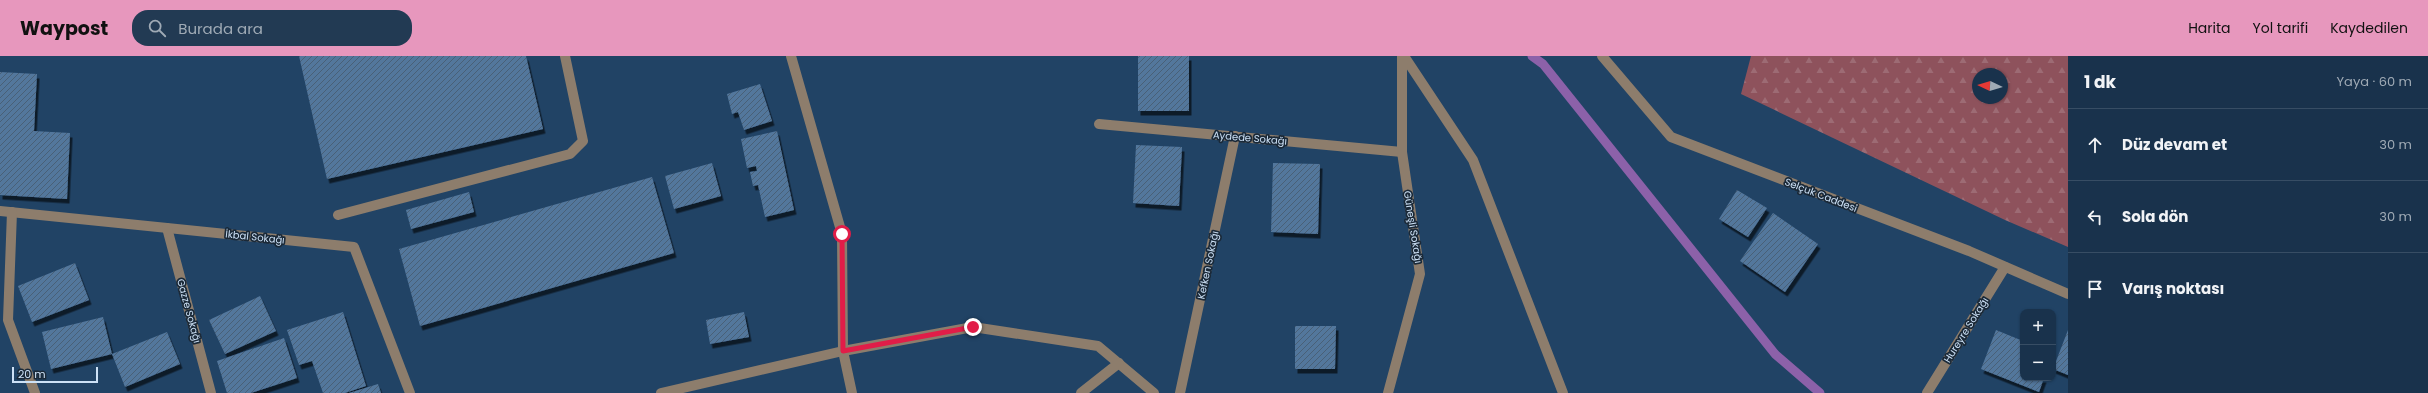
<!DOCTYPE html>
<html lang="tr">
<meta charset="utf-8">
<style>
body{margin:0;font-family:Poppins,sans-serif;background:#223a53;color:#f1f3f6}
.controls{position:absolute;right:12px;bottom:12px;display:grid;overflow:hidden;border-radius:8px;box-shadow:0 1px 3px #0004}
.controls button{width:36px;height:36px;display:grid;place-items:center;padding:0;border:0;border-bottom:1px solid #374d64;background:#19324c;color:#f1f3f6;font:20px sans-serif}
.compass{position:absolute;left:1972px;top:12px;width:36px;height:36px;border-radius:50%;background:#19324c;box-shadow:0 1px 3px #0004;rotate:274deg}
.scale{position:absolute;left:12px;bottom:10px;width:86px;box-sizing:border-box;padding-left:4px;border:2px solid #cde1f6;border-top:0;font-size:11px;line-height:14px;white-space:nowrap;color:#cde1f6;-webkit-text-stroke:3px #1a2938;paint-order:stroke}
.stop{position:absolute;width:12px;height:12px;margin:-9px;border:3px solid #e11d48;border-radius:50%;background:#fff}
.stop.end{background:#e11d48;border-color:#fff;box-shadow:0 1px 4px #0008}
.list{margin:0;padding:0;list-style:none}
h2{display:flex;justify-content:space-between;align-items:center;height:52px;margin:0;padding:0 16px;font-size:17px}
h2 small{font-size:13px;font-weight:400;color:#9faab5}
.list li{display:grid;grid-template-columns:26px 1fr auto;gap:12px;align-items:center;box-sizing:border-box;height:72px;padding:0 16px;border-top:1px solid #374d64}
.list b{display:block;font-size:15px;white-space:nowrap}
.list em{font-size:13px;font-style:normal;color:#9faab5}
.icon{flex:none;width:22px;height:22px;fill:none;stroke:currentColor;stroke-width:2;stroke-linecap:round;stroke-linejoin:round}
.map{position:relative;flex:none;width:2068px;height:337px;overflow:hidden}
header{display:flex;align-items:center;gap:24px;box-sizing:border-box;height:56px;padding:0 20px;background:#e797bd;color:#111}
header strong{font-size:19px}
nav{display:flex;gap:22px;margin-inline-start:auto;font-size:14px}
.search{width:280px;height:36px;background:#223a53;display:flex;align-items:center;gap:10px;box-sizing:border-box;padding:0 14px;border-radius:16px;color:#9faab5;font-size:15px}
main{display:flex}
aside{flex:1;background:#19324c}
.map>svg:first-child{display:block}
.forest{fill:url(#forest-firs);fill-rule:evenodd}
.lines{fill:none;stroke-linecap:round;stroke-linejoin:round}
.stream{stroke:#8c61a9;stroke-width:9}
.building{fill:url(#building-hatch);filter:url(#shadow)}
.minor{stroke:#8d7d6c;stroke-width:10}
.route{stroke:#e11d48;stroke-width:5}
.labels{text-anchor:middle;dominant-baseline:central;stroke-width:3.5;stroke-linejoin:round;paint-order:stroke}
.street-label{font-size:10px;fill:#cde1f6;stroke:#1a2938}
</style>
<header>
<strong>Waypost</strong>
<div class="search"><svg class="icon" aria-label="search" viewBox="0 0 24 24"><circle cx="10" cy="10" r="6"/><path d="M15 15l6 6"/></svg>Burada ara</div>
<nav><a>Harita</a><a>Yol tarifi</a><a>Kaydedilen</a></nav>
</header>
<main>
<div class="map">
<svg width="2068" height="337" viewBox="0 0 2068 337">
<defs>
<pattern id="forest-firs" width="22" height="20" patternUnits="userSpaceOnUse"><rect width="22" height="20" fill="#8e525c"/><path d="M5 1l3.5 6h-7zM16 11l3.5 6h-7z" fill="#9d6b74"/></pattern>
<pattern id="building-hatch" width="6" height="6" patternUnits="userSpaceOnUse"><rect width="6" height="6" fill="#53779c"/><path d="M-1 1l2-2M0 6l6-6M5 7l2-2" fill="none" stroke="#4a6077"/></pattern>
<filter id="shadow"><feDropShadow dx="2.5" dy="4.5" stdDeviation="0" flood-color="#0009"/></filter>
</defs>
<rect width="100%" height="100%" fill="#214365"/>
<path class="forest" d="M 1751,0 L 2068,0 L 2068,191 L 2005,164 L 1741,38 ZM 1978,18 L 2002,18 L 2002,42 L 1978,42 Z"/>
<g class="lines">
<polyline class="stream" points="1532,0 1543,8 1775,298 1820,337"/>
</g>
<g class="building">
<polygon points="299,0 526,0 543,73 327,123"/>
<rect x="1138" y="0" width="51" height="55"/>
<polygon points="0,16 37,18 34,75 70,77 67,143 0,139"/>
<polygon points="760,28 772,65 744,74 738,56 732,58 727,38"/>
<polygon points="777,75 794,154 765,161 758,129 753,130 750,116 757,115 756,110 747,112 741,83"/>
<polygon points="1136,89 1182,91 1179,150 1133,147"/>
<polygon points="712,107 721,140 674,153 665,120"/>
<polygon points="1273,107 1320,108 1318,178 1271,176"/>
<polygon points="652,121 674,197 420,270 399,193"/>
<polygon points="1737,134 1767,152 1748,181 1719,163"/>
<polygon points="469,136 474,156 411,173 406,154"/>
<polygon points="1773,157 1818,188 1785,236 1740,205"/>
<polygon points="75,207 89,244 32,266 18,230"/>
<polygon points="260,240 276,275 225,298 209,264"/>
<polygon points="343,256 366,330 345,337 323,337 312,305 299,309 287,274"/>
<polygon points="744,256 749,281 710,288 706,264"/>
<polygon points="103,261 112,298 51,313 42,276"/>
<polygon points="1295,270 1336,270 1335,313 1295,313"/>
<polygon points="1996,274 2023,285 2023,322 2044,322 2039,336 1981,313"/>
<polygon points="2068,274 2068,319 2053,313"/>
<polygon points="167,276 180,308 125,331 112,298"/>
<polygon points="284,282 297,322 251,337 227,337 217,305"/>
<polygon points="378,328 381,337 349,337"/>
</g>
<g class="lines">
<g class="minor">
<polyline points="791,0 842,178 843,295 852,337"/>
<polyline points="1404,0 1473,104 1563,337"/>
<polyline points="1602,0 1671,81 1969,195 2068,238"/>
<polyline points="1099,68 1402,96"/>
<polyline points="0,155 354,191 410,337"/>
<polyline points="12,156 8,264 35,337"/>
<polyline points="338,159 570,98 583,85 565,0"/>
<polyline points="167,172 211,337"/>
<polyline points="661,337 843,295 973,271 1098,290 1154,337"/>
<polyline points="1081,337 1119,307"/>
<polyline points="1180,337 1235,80"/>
<polyline points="1388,337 1420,218 1402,96 1402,0"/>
<polyline points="1927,337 2005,211"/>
</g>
</g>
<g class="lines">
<polyline class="route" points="842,178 843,295 973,271"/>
</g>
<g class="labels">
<g class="street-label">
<text transform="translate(1250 82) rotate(5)">Aydede Sokağı</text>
<text transform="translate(1821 139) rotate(21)">Selçuk Caddesi</text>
<text transform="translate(1413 171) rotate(81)">Güneşli Sokağı</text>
<text transform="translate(255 181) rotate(6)">İkbal Sokağı</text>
<text transform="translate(1208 209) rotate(-78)">Kefken Sokağı</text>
<text transform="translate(189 255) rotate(75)">Gazze Sokağı</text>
<text transform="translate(1966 274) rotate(-58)">Hureyre Sokağı</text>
</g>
</g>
</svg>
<div class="controls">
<button>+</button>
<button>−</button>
</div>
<svg class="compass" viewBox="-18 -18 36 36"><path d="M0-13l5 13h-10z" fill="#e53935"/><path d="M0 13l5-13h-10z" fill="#9faab5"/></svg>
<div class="scale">20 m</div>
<div class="stop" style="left:842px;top:178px"></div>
<div class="stop end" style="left:973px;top:271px"></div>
</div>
<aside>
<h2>1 dk<small>Yaya · 60 m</small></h2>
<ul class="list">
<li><svg class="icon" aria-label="ahead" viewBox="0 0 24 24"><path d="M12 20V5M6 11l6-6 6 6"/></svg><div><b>Düz devam et</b></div><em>30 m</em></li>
<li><svg class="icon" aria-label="left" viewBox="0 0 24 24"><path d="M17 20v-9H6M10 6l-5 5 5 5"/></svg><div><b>Sola dön</b></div><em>30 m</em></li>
<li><svg class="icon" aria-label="arrive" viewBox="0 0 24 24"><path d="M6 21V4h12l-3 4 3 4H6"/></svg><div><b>Varış noktası</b></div></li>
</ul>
</aside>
</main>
